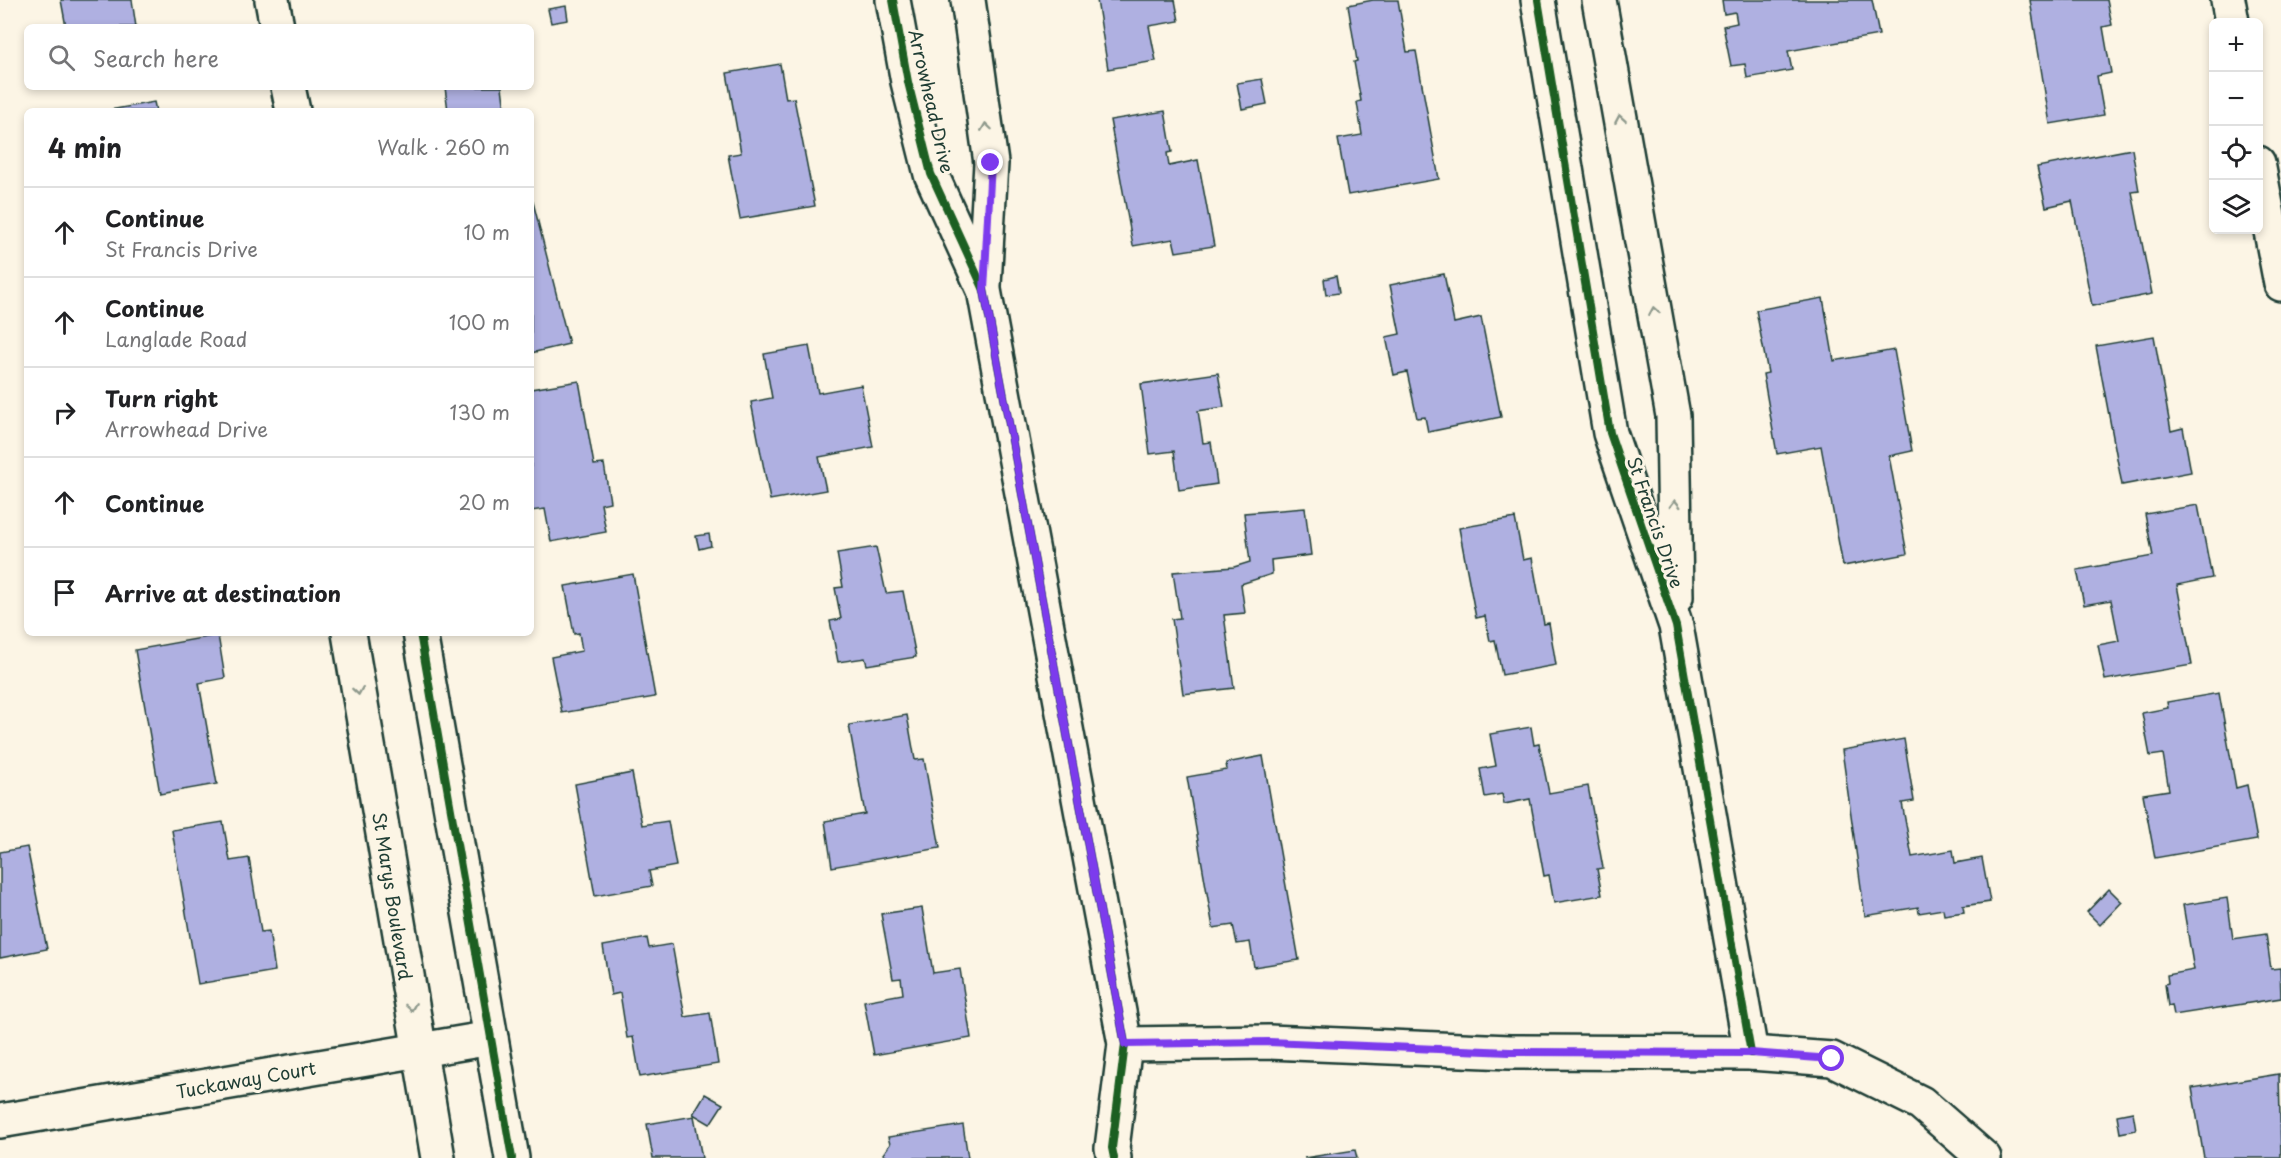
<!DOCTYPE html>
<meta charset="utf-8">
<style>
body{margin:0;font-family:"Playpen Sans",sans-serif;background:#f6f6f6;color:#202124}
.controls{position:absolute;right:18px;top:18px;display:grid;overflow:hidden;border-radius:9px;box-shadow:0 3px 9px #0003}
.controls button{width:54px;height:54px;display:grid;place-items:center;padding:0;border:0;border-bottom:2px solid #e0e0e0;background:#fff;color:#202124;font:30px sans-serif}
.stop{position:absolute;width:18px;height:18px;margin:-14px;border:4px solid #7c3aed;border-radius:50%;background:#fff}
.stop.end{background:#7c3aed;border-color:#fff;box-shadow:0 2px 6px #0008}
.list{margin:0;padding:0;list-style:none}
h2{display:flex;justify-content:space-between;align-items:center;height:78px;margin:0;padding:0 24px;font-size:26px}
h2 small{font-size:20px;font-weight:400;color:#757577}
.list li{display:grid;grid-template-columns:39px 1fr auto;gap:18px;align-items:center;box-sizing:border-box;height:90px;padding:0 24px;border-top:2px solid #e0e0e0}
.list b{display:block;font-size:22px;white-space:nowrap}
.list p{margin:0;font-size:20px;white-space:nowrap;color:#757577}
.list em{font-size:20px;font-style:normal;color:#757577}
.icon{flex:none;width:33px;height:33px;fill:none;stroke:currentColor;stroke-width:2;stroke-linecap:round;stroke-linejoin:round}
.map{position:relative;flex:none;width:2281px;height:1158px;overflow:hidden}
.search{position:absolute;background:#fff;box-shadow:0 3px 9px #0003;left:24px;top:24px;width:510px;height:66px;display:flex;align-items:center;gap:15px;box-sizing:border-box;padding:0 21px;border-radius:9px;color:#757577;font-size:22px}
.panel{position:absolute;background:#fff;box-shadow:0 3px 9px #0003;left:24px;top:108px;width:510px;height:528px;border-radius:9px}
.map>svg:first-child{display:block}
.building{fill:#afb0e1;stroke:#1f3d34;stroke-width:1.5}
.lines{fill:none;stroke-linecap:round;stroke-linejoin:round}
.street-casing{stroke:#1f3d34;stroke-width:38}
.street{stroke:#fcf5e5;stroke-width:33}
.cycleway-casing{stroke:#fcf5e5;stroke-width:11}
.cycleway{stroke:#1b5e20;stroke-width:8}
.oneway{stroke:#8e998c}
.route{stroke:#7c3aed;stroke-width:8}
.labels{text-anchor:middle;dominant-baseline:central;stroke-width:6;stroke-linejoin:round;paint-order:stroke}
.street-label{font-size:18px;fill:#1f3d34;stroke:#fcf5e5}
</style>
<div class="map">
<svg width="2281" height="1158" viewBox="0 0 2281 1158">
<rect width="100%" height="100%" fill="#fcf5e5"/>
<filter id="ink" filterUnits="userSpaceOnUse"><feTurbulence type="fractalNoise" baseFrequency=".0167" numOctaves="2"/><feDisplacementMap in="SourceGraphic" scale="12" xChannelSelector="R" yChannelSelector="G"/><feConvolveMatrix kernelMatrix="1 2 1 2 8 2 1 2 1" color-interpolation-filters="sRGB"/></filter>
<g filter="url(#ink)">
<g class="building">
<polygon points="61,0 132,0 136,27 66,27"/>
<polygon points="1097,0 1175,0 1179,21 1149,26 1156,61 1108,69"/>
<polygon points="1373,0 1398,0 1407,52 1416,51 1439,179 1348,195 1338,139 1362,135 1357,102 1361,101 1354,62 1357,61 1348,5"/>
<polygon points="1722,0 1872,0 1879,35 1788,51 1792,70 1747,78 1745,64 1731,66 1723,26 1737,23 1735,12 1724,14"/>
<polygon points="2030,0 2107,0 2112,25 2103,27 2111,73 2097,76 2104,115 2050,124"/>
<polygon points="566,6 568,20 551,23 548,9"/>
<polygon points="780,64 786,99 794,98 815,206 740,219 728,155 741,153 727,73"/>
<polygon points="1262,79 1267,104 1242,109 1237,83"/>
<polygon points="445,87 502,87 505,111 448,111"/>
<polygon points="154,102 156,111 104,111"/>
<polygon points="1165,111 1172,152 1167,153 1169,166 1198,160 1214,246 1176,252 1173,239 1133,246 1110,120"/>
<polygon points="2132,149 2139,191 2132,192 2152,294 2092,306 2072,201 2046,207 2037,167"/>
<polygon points="533,202 569,344 531,353 531,203"/>
<polygon points="1444,274 1454,323 1481,317 1501,417 1428,432 1425,417 1417,418 1407,372 1394,375 1386,337 1400,334 1390,285"/>
<polygon points="1336,276 1339,293 1326,295 1324,279"/>
<polygon points="1823,298 1834,361 1894,350 1912,451 1889,456 1907,554 1843,566 1821,446 1777,454 1763,374 1768,373 1756,310"/>
<polygon points="2154,336 2171,431 2183,428 2191,472 2122,485 2096,346"/>
<polygon points="809,346 818,393 861,385 873,447 819,457 826,490 770,500 751,402 772,398 764,354"/>
<polygon points="1218,373 1224,407 1198,411 1203,443 1211,442 1217,484 1179,490 1174,451 1150,454 1141,384"/>
<polygon points="579,381 594,465 604,464 610,502 601,504 606,532 551,542 545,509 531,511 531,389"/>
<polygon points="2198,505 2212,578 2177,585 2192,665 2105,680 2098,645 2119,641 2111,600 2084,605 2077,570 2153,556 2145,514"/>
<polygon points="1305,508 1311,555 1271,560 1272,574 1241,584 1245,613 1224,615 1234,688 1183,694 1172,619 1180,618 1173,572 1234,567 1250,562 1244,513"/>
<polygon points="1515,518 1523,560 1532,558 1544,624 1549,623 1556,665 1502,675 1495,640 1490,641 1485,616 1476,618 1459,528"/>
<polygon points="709,534 711,546 699,549 696,536"/>
<polygon points="876,547 886,593 903,591 916,657 867,665 865,658 838,662 830,621 841,619 835,588 843,587 837,553"/>
<polygon points="633,574 655,697 562,713 551,657 582,651 579,633 574,634 565,586"/>
<polygon points="218,635 225,678 199,683 217,784 160,794 135,650"/>
<polygon points="2219,693 2236,788 2247,785 2257,840 2155,858 2143,794 2169,790 2163,754 2150,756 2142,713 2168,708 2167,702"/>
<polygon points="907,715 915,760 924,759 940,848 832,867 825,821 865,814 849,725"/>
<polygon points="1531,727 1534,745 1539,744 1549,793 1588,786 1603,868 1597,869 1602,895 1554,903 1549,875 1544,876 1530,799 1504,804 1502,794 1485,797 1480,769 1496,766 1490,734"/>
<polygon points="1904,739 1914,801 1902,803 1912,857 1953,850 1955,863 1982,858 1990,902 1963,906 1964,912 1944,915 1943,909 1919,913 1918,907 1865,916 1842,750"/>
<polygon points="1263,756 1299,960 1254,967 1250,942 1237,944 1233,925 1213,928 1187,777 1227,770 1226,763"/>
<polygon points="632,773 642,825 668,821 676,866 649,871 652,886 595,896 575,784"/>
<polygon points="223,822 230,861 249,858 261,932 269,931 275,971 198,984 172,830"/>
<polygon points="27,847 47,949 0,958 0,852"/>
<polygon points="2109,889 2122,902 2100,925 2087,912"/>
<polygon points="2227,898 2233,939 2266,934 2271,969 2280,968 2281,998 2174,1015 2172,1005 2168,1006 2165,984 2168,983 2167,975 2194,970 2183,905"/>
<polygon points="922,908 933,973 960,969 971,1038 874,1055 864,1001 903,994 901,978 893,979 881,914"/>
<polygon points="647,938 649,948 672,944 685,1017 710,1013 718,1064 640,1077 633,1037 627,1038 620,993 611,995 603,946"/>
<polygon points="2279,1074 2281,1158 2204,1158 2192,1088"/>
<polygon points="705,1094 723,1104 710,1124 693,1114"/>
<polygon points="2133,1112 2136,1130 2120,1133 2117,1115"/>
<polygon points="694,1116 702,1158 653,1158 647,1124"/>
<polygon points="963,1125 968,1158 889,1158 883,1154 890,1144 888,1137"/>
<polygon points="1355,1150 1357,1158 1304,1158"/>
</g>
<g class="lines">
<g class="street-casing">
<g id="street">
<polyline points="272,0 277,27"/>
<polyline points="893,0 908,82 931,174 984,290 1125,1044 1112,1148 1114,1158"/>
<polyline points="968,0 991,163 984,285"/>
<polyline points="1538,0 1610,433 1676,626 1751,1053"/>
<polyline points="1599,0 1673,416 1676,597"/>
<polyline points="2228,0 2232,22"/>
<polyline points="288,87 293,111"/>
<polyline points="2258,163 2281,284"/>
<polyline points="349,633 438,1158"/>
<polyline points="420,633 512,1158"/>
<polyline points="1125,1044 1269,1042 1510,1052 1751,1053 1832,1059 1921,1103 1984,1158"/>
<polyline points="0,1121 491,1038"/>
</g>
</g>
<use href="#street" class="street"/>
<g class="cycleway-casing">
<g id="cycleway">
<polyline points="893,0 908,82 931,174 984,290 1125,1044 1112,1148 1114,1158"/>
<polyline points="1538,0 1610,433 1676,626 1751,1053"/>
<polyline points="420,633 512,1158"/>
</g>
</g>
<use href="#cycleway" class="cycleway"/>
</g>
<defs><path id="oneway-chevron" d="M-2-3.5L2.5 0L-2 3.5" fill="none" stroke-width="1.6" stroke-linecap="round" stroke-linejoin="round" transform="scale(1.5)"/></defs>
<g class="oneway">
<use href="#oneway-chevron" transform="translate(1620 119) rotate(-100)"/>
<use href="#oneway-chevron" transform="translate(986 127) rotate(-98)"/>
<use href="#oneway-chevron" transform="translate(1654 311) rotate(-100)"/>
<use href="#oneway-chevron" transform="translate(1675 504) rotate(-91)"/>
<use href="#oneway-chevron" transform="translate(358 691) rotate(81)"/>
<use href="#oneway-chevron" transform="translate(411 1007) rotate(81)"/>
</g>
</g>
<g class="lines" filter="url(#ink)">
<polyline class="route" points="991,163 984,290 1125,1044 1269,1042 1510,1052 1751,1053 1832,1059"/>
</g>
<g class="labels">
<g class="street-label">
<text transform="translate(932 101) rotate(77)">Arrowhead Drive</text>
<text transform="translate(1656 522) rotate(71)">St Francis Drive</text>
<text transform="translate(393 896) rotate(81)">St Marys Boulevard</text>
<text transform="translate(246 1079) rotate(-10)">Tuckaway Court</text>
</g>
</g>
</svg>
<div class="controls">
<button>+</button>
<button>−</button>
<button><svg class="icon" aria-label="locate" viewBox="0 0 24 24"><circle cx="12" cy="12" r="6"/><path d="M12 2v4M12 18v4M2 12h4M18 12h4"/></svg></button>
<button><svg class="icon" aria-label="layers" viewBox="0 0 24 24"><path d="M12 4l9 5-9 5-9-5zM3 14l9 5 9-5"/></svg></button>
</div>
<div class="stop" style="left:1832px;top:1059px"></div>
<div class="stop end" style="left:991px;top:163px"></div>
<div class="search"><svg class="icon" aria-label="search" viewBox="0 0 24 24"><circle cx="10" cy="10" r="6"/><path d="M15 15l6 6"/></svg>Search here</div>
<section class="panel">
<h2>4 min<small>Walk · 260 m</small></h2>
<ul class="list">
<li><svg class="icon" aria-label="ahead" viewBox="0 0 24 24"><path d="M12 20V5M6 11l6-6 6 6"/></svg><div><b>Continue</b><p>St Francis Drive</p></div><em>10 m</em></li>
<li><svg class="icon" aria-label="ahead" viewBox="0 0 24 24"><path d="M12 20V5M6 11l6-6 6 6"/></svg><div><b>Continue</b><p>Langlade Road</p></div><em>100 m</em></li>
<li><svg class="icon" aria-label="right" viewBox="0 0 24 24"><path d="M7 20v-9h11M14 6l5 5-5 5"/></svg><div><b>Turn right</b><p>Arrowhead Drive</p></div><em>130 m</em></li>
<li><svg class="icon" aria-label="ahead" viewBox="0 0 24 24"><path d="M12 20V5M6 11l6-6 6 6"/></svg><div><b>Continue</b></div><em>20 m</em></li>
<li><svg class="icon" aria-label="arrive" viewBox="0 0 24 24"><path d="M6 21V4h12l-3 4 3 4H6"/></svg><div><b>Arrive at destination</b></div></li>
</ul>
</section>
</div>
